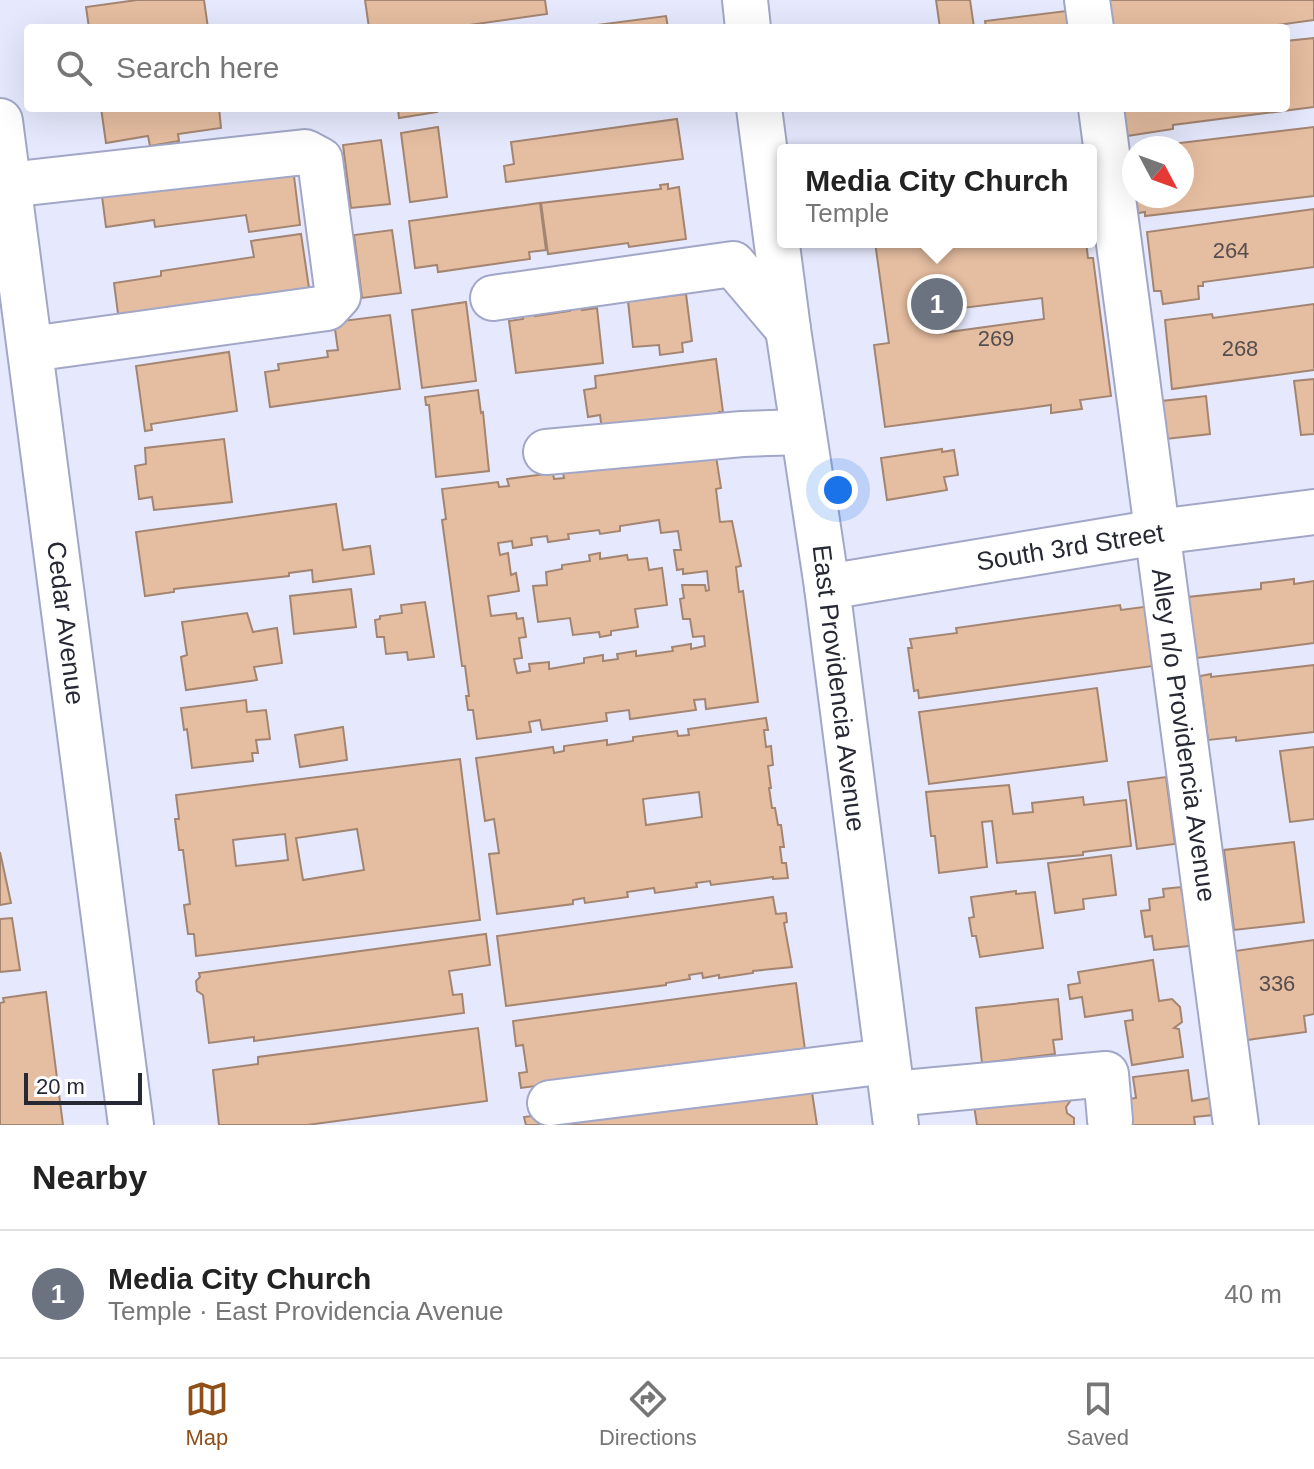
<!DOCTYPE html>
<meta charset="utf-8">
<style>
body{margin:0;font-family:Helvetica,sans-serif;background:#f6f6f6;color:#222}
.compass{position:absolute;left:1122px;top:136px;width:72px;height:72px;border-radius:50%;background:#fff;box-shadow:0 8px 32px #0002;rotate:131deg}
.scale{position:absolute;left:24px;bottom:20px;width:118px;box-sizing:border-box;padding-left:8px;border:4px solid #262834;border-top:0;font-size:22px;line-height:28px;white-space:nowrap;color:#262834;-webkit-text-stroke:6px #fff;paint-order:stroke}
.you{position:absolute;left:838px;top:490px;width:28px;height:28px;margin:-20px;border:6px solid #fff;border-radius:50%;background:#1a73e8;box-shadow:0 0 0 12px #1a73e833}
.badge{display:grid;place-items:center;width:52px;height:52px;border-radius:50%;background:#8f4f17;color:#fff;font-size:26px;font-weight:700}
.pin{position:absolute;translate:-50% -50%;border:4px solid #fff;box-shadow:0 2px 8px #0006}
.popup{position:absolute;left:777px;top:144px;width:320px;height:104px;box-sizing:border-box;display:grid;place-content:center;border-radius:8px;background:#fff;filter:drop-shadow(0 2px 6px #0005);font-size:26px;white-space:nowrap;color:#767676}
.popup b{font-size:30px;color:#222}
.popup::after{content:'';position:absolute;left:50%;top:100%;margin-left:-16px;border:16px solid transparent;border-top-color:#fff}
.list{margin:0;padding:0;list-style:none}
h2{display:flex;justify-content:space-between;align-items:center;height:104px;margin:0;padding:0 32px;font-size:34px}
h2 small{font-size:26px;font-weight:400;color:#767676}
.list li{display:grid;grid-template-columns:52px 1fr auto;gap:24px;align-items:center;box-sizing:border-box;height:128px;padding:0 32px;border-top:2px solid #e0e0e0}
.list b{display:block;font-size:30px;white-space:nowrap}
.list p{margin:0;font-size:26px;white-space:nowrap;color:#767676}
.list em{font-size:26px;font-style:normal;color:#767676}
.icon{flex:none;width:44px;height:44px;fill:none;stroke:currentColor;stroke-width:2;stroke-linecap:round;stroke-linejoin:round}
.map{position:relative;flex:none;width:1314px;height:1125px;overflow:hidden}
.search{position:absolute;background:#fff;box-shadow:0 8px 32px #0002;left:24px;right:24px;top:24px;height:88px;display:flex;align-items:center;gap:20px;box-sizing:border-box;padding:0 28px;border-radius:8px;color:#767676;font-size:30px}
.sheet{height:232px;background:#fff}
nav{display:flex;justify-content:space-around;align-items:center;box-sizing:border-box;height:112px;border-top:2px solid #e0e0e0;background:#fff;font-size:22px;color:#767676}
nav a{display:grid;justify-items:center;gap:4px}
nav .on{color:#8f4f17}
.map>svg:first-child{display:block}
.building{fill:#e5bda0;stroke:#a38571;stroke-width:2;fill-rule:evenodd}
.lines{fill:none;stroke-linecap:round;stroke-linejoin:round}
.minor-casing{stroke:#a2a7c7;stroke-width:48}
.minor{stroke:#fff;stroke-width:44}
.labels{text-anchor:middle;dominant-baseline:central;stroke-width:6;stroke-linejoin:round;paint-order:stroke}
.number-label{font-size:22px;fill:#564d4f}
.street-label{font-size:26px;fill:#262834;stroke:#fff}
</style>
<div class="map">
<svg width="1314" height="1125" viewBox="0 0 1314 1125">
<rect width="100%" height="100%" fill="#e6e9fd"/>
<g class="building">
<polygon points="137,0 204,0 208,28 89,28 86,7"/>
<polygon points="365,0 545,0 547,14 448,28 369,28"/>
<polygon points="936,0 970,0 974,27 940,28"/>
<polygon points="1109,0 1314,0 1314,20 1255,28 1113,28"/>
<polygon points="1066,11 1068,28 986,28 985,21"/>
<polygon points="666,16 668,28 574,28"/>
<polygon points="1314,38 1314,107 1173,125 1173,129 1127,136 1124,108 1286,108 1286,41"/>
<polygon points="101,108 219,108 221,128 178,134 179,141 150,146 148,136 106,143"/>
<polygon points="398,108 436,108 437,112 399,118"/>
<polygon points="677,119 683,159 506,182 504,166 514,164 511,142"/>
<polygon points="438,127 447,197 410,202 401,133"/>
<polygon points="1314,127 1314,196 1145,216 1145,212 1138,213 1136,196 1182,196 1182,148 1138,148"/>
<polygon points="381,140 390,204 351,208 343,145"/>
<polygon points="293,168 300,225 249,232 246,215 155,227 154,220 106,227 100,181"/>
<polygon points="668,184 668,189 679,187 686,239 629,247 628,243 548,254 541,203 661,189 660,185"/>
<polygon points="540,203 546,250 529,252 530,259 438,272 437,265 415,268 409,221"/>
<polygon points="1314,209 1314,267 1203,282 1203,286 1198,286 1199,299 1163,304 1161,291 1154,291 1147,232"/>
<polygon points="392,230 401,293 362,298 354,235"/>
<polygon points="301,234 309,288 120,329 114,283 161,276 161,271 254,257 251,241"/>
<path d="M 875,242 L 1086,242 L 1088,258 L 1093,258 L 1111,396 L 1080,400 L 1082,409 L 1051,413 L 1051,405 L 885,427 L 874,345 L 889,343 ZM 1042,298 L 1044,319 L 941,333 L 938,311 Z"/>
<polygon points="686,294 692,341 682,343 683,352 660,355 659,345 633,347 628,301"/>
<polygon points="466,302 476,381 422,388 412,310"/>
<polygon points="1314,304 1314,370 1172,389 1165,320 1212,314 1213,318"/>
<polygon points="582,306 582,310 597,308 603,363 516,373 509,321 523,319 523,314 535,312 535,316 570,311 570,308"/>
<polygon points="390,315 400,389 270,407 265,372 279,370 278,364 328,357 327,351 338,350 334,322"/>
<polygon points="229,352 237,411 151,424 152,430 145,431 136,366"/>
<polygon points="716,359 723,412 719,412 720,420 603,436 600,415 588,417 584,390 596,388 595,376"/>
<polygon points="1314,379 1314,434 1301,435 1294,381"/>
<polygon points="478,390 481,413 483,412 489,471 436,477 429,405 426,405 425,397"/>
<polygon points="1206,396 1210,434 1166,439 1162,401"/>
<polygon points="224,439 232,502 154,510 152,497 139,499 135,466 146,464 145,448"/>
<polygon points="942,449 942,452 954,450 958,475 944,477 947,490 887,500 881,458"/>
<path d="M 694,456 L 716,456 L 721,488 L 716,489 L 720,522 L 732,521 L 741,566 L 736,567 L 739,592 L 743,591 L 758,702 L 706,709 L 705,699 L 694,700 L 696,710 L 630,719 L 629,710 L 606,713 L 607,721 L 542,730 L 540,720 L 529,722 L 531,732 L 477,739 L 473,710 L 468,710 L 466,696 L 469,696 L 465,666 L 462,666 L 442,520 L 446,519 L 442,489 L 498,482 L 499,487 L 509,486 L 507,479 L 553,473 L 554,479 L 564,478 L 563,473 ZM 659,520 L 661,533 L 678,531 L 681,550 L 674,550 L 677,570 L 683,569 L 683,574 L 707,571 L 709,590 L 706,591 L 705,585 L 682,585 L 684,598 L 680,599 L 683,619 L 690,619 L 693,637 L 704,636 L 705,646 L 691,649 L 691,644 L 672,647 L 673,651 L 636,656 L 636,651 L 617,654 L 618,659 L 603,661 L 603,655 L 584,658 L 584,663 L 549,669 L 549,662 L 529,664 L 530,671 L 517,673 L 514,659 L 522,658 L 519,638 L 526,637 L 523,618 L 517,619 L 516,613 L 491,616 L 488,596 L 519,591 L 516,573 L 511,575 L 508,553 L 500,555 L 498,543 L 512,541 L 513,548 L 532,545 L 531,538 L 547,536 L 548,542 L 569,539 L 568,534 L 599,530 L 600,534 L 620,531 L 620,526 Z"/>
<polygon points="336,504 343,550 370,546 374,574 313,582 312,570 289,573 289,576 174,589 174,592 145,596 136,532"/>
<polygon points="600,553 600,559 627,555 628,560 647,558 649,570 662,568 667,605 635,609 638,627 611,631 611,635 600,637 599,632 573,635 570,618 538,622 533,586 547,585 546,572 562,569 562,565 590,561 589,555"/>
<polygon points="1294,579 1294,584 1314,581 1314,643 1197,658 1188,597 1261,589 1261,583"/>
<polygon points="351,589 356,627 294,634 290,596"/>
<polygon points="425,602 434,657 408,660 407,652 386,654 384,637 377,637 375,620 380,619 380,616 402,613 401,605"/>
<polygon points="1120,605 1121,610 1151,606 1160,665 919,698 918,690 914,691 908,648 912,648 910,639 957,633 956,628"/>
<polygon points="247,613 253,632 277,628 282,663 254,667 257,680 186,690 181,657 187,655 182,622"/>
<polygon points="1314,665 1314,732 1236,741 1236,737 1208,740 1200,676 1211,674 1211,677"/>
<polygon points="1097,688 1107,761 929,784 919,712"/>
<polygon points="246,700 247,712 266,710 270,739 256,740 258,753 252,753 253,761 192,768 187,729 184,730 181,708"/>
<path d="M 766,718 L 768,730 L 764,730 L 766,747 L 771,746 L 773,765 L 768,766 L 771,788 L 769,788 L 772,808 L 775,808 L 778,825 L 781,825 L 784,847 L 780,847 L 782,863 L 786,863 L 788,878 L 773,879 L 773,877 L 711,885 L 710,881 L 696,883 L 697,887 L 655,893 L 654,888 L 627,892 L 628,897 L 585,903 L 584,898 L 573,900 L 573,904 L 497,914 L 489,854 L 499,853 L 494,819 L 485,821 L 476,758 L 553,747 L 554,753 L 564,751 L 564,746 L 607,740 L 607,745 L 633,741 L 633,737 L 677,731 L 678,736 L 689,735 L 688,729 ZM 699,792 L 702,817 L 646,825 L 643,799 Z"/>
<polygon points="343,727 347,760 300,767 295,735"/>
<polygon points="1314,747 1314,819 1290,822 1280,751"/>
<path d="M 460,759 L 480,920 L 196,956 L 194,934 L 188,934 L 184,905 L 190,904 L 183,850 L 179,850 L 175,819 L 179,819 L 176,795 ZM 357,829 L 364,870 L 303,880 L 296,838 ZM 285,834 L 288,860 L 236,866 L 233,840 Z"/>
<polygon points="1166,777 1175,844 1137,849 1128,782"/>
<polygon points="1009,785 1013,814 1033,812 1032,803 1083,797 1084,805 1126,800 1131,846 1083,852 1083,855 997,863 992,821 982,822 987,867 939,873 935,836 931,836 926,792"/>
<polygon points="1294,842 1304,922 1234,930 1224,850"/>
<polygon points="0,852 11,903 0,905"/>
<polygon points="1111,855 1116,895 1083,899 1084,909 1055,913 1048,863"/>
<polygon points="1181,887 1182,894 1191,893 1197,945 1154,950 1152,936 1145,937 1141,911 1150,910 1149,899 1164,897 1163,889"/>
<polygon points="1016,891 1016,894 1035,892 1043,948 980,957 976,936 972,936 969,918 974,917 971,897"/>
<polygon points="773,897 776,914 786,913 787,922 784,923 792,967 753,971 753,973 719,978 719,975 703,978 702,973 689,975 690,979 666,983 666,985 506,1006 497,936"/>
<polygon points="12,918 20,970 0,972 0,919"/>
<polygon points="486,934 490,965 449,971 453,995 462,994 464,1013 254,1041 254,1037 209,1043 203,995 197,991 196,981 200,977 199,973"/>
<polygon points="1314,940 1314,1014 1304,1016 1306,1032 1247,1040 1235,951"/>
<polygon points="1153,960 1159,1001 1172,999 1180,1007 1182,1022 1174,1028 1179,1029 1183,1057 1132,1065 1125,1021 1133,1020 1132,1010 1085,1017 1082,997 1070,999 1068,985 1080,983 1078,972"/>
<polygon points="796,983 805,1050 521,1088 519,1073 527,1072 523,1045 516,1046 513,1021"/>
<polygon points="46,992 63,1125 0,1125 0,1003 4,1002 3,998"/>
<polygon points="1058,999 1062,1039 1053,1040 1055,1054 982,1063 976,1008"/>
<polygon points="478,1028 487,1101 307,1125 219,1125 213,1070 258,1064 258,1057"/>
<polygon points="1188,1070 1192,1101 1221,1096 1224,1114 1194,1117 1195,1125 1132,1125 1128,1099 1136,1098 1133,1077"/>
<polygon points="810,1079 817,1125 526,1125 524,1117"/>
<polygon points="1069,1086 1071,1100 1066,1107 1067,1113 1074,1118 1074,1125 977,1125 972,1093"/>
</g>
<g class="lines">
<g class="minor-casing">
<g id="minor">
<polyline points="745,0 748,28"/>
<polyline points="1087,0 1091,28"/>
<polyline points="759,108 788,329 827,587 896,1125"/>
<polyline points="1101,108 1236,1125"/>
<polyline points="0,121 131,1125"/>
<polyline points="8,185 305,152 320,160 338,296 327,308 31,349"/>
<polyline points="493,298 733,264 788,329"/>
<polyline points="546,452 742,434 803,432"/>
<polyline points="827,587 1158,532 1314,512"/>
<polyline points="893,1094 1106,1074 1110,1120"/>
<polyline points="550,1103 887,1061"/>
</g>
</g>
<use href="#minor" class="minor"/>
</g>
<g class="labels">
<g class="number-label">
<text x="1231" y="250">264</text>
<text x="996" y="338">269</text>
<text x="1240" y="348">268</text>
<text x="1277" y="983">336</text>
</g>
<g class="street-label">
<text transform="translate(1070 547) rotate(-9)">South 3rd Street</text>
<text transform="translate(66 623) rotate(83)">Cedar Avenue</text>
<text transform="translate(839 688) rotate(83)">East Providencia Avenue</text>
<text transform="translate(1184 735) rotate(82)">Alley n/o Providencia Avenue</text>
</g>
</g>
</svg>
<svg class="compass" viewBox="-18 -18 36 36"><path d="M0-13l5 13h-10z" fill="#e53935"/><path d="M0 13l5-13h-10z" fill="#767676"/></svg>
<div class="scale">20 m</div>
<div class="you"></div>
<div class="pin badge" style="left:937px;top:304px;background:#6b7280">1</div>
<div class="popup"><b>Media City Church</b>Temple</div>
<div class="search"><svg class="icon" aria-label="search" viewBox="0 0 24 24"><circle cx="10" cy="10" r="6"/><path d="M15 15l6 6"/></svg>Search here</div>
</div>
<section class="sheet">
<h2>Nearby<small></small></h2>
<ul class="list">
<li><span class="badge" style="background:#6b7280">1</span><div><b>Media City Church</b><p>Temple · East Providencia Avenue</p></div><em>40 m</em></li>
</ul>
</section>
<nav>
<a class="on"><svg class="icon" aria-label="map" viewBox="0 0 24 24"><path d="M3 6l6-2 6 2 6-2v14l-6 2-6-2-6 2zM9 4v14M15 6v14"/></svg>Map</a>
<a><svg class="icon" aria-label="directions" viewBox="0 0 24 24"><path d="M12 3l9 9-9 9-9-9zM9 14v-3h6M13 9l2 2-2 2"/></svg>Directions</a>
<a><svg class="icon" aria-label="saved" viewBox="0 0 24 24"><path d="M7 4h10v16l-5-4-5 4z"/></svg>Saved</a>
</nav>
